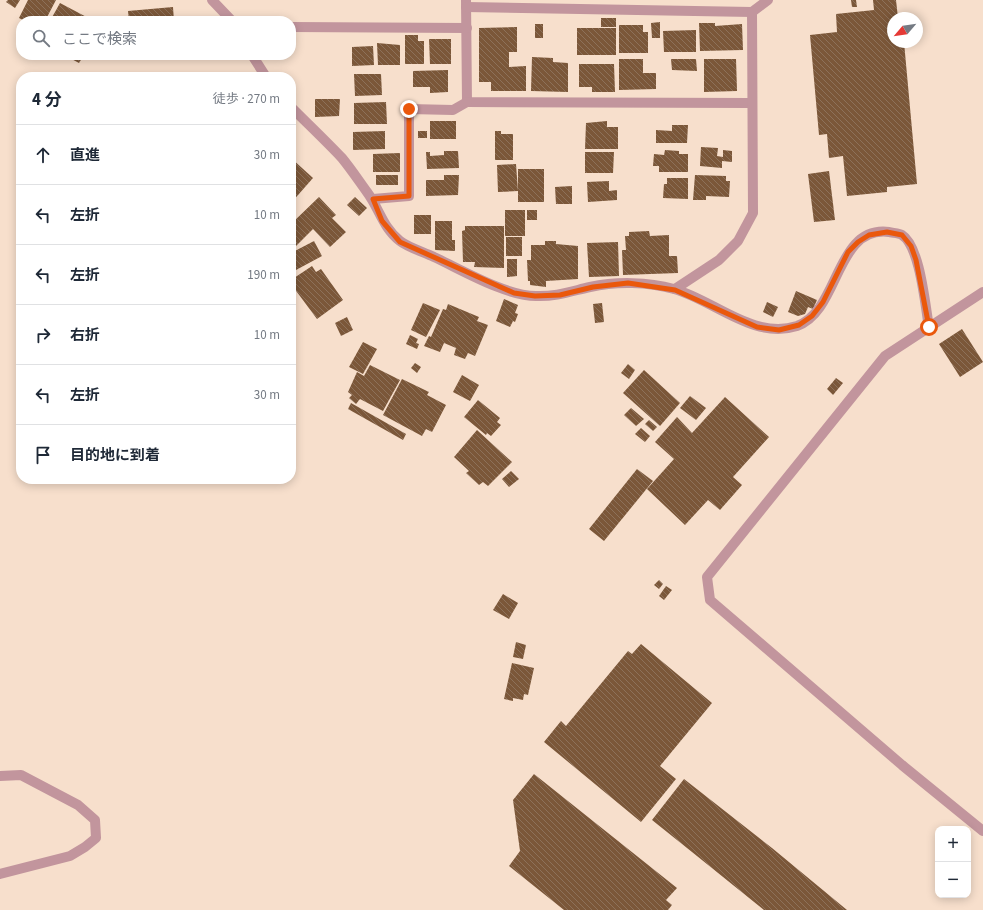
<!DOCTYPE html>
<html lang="ja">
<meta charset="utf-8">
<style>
body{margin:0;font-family:"Source Sans 3","Noto Sans JP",sans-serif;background:#f2f2f3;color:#1f2937}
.controls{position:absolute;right:12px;bottom:12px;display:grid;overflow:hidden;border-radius:8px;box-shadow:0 2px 10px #0003}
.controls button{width:36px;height:36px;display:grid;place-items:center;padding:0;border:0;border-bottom:1px solid #e0e1e3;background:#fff;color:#1f2937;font:20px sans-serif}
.compass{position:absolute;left:887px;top:12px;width:36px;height:36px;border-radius:50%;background:#fff;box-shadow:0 2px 10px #0003;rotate:241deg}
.stop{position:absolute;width:12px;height:12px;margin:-9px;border:3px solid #ea580c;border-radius:50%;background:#fff}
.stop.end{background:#ea580c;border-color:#fff;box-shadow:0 1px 4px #0008}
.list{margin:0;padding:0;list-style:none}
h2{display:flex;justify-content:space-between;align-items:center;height:52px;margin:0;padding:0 16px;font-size:17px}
h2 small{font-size:13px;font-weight:400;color:#747a83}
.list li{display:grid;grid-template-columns:26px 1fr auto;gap:12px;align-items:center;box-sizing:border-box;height:60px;padding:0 16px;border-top:1px solid #e0e1e3}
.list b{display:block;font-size:15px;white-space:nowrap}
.list em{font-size:13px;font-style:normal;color:#747a83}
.icon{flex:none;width:22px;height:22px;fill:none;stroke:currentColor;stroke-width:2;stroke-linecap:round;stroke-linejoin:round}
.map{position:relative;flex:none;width:983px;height:910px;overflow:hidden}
.search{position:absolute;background:#fff;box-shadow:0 2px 10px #0003;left:16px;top:16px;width:280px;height:44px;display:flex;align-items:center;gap:10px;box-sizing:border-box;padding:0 14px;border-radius:16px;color:#747a83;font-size:15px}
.panel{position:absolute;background:#fff;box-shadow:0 2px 10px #0003;left:16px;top:72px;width:280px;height:412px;border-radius:16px}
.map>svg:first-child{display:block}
.building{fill:url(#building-back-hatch)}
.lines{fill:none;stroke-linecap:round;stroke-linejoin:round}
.minor{stroke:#c2959d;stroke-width:10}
.route{stroke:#ea580c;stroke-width:5}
</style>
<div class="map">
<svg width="983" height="910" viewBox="0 0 983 910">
<defs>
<pattern id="building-back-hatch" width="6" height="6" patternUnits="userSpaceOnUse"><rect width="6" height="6" fill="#7b5739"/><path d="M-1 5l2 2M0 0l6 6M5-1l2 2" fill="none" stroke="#8d715a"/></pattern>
</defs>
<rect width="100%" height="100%" fill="#f7dfcc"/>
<g class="building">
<polygon points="8,0 20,0 15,8 6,2"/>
<polygon points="28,0 56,0 45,21 25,21 19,18"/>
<polygon points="851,0 856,0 857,7 852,7"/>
<polygon points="873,0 896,0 898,18 893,18 893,42 904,42 917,184 887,187 887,192 847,196 843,156 829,158 827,134 819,135 810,35 837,32 836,14 874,10"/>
<polygon points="60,3 94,21 50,21"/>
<polygon points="173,7 174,21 129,21 128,11"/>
<rect x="601" y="18" width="15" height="9"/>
<polygon points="660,22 660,38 652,38 651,23"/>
<polygon points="699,23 715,23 715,26 742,24 743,50 700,51"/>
<rect x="535" y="24" width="8" height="14"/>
<polygon points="619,25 643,25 643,32 648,32 648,53 619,53"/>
<polygon points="517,27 517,52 509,52 509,67 526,66 526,91 491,91 491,82 479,82 479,28"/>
<rect x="577" y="28" width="39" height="27"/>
<polygon points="696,30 696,52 664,52 663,31"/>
<polygon points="405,35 418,35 418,41 424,41 424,64 405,64"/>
<polygon points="429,39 451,39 451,64 430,64"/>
<polygon points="377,43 400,45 400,65 378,65"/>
<polygon points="373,46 374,65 352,66 352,47"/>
<polygon points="64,55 84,55 79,63"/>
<polygon points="532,57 553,58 553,62 568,63 568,92 531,91"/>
<polygon points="619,59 643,59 643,73 656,73 656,89 619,90"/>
<polygon points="671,59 696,59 697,71 672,70"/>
<polygon points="704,59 736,59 737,91 704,92"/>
<polygon points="579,64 614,64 615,92 592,92 592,87 579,87"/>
<polygon points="448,70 448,92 430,93 430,87 413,87 413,71"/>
<polygon points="354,74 381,74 382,95 355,96"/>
<polygon points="315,99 340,99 339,116 315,117"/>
<polygon points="386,102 387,124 354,124 354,103"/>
<rect x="430" y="121" width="26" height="18"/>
<polygon points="607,121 607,127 618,127 618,149 585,149 586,123"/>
<polygon points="672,125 688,125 687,143 656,143 656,130 672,131"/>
<polygon points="385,131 385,149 353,150 353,132"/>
<rect x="418" y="131" width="9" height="7"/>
<polygon points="495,131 501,131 501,134 513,134 513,160 495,160"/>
<polygon points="701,147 718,148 717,156 723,157 723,150 732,151 732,162 722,161 722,168 700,166"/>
<polygon points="665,150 679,151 679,154 688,154 688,172 659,172 659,166 653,166 654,154 664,155"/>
<polygon points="444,151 458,151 459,168 427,169 426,152 430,152 430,156 444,155"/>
<polygon points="585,152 614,152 613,173 585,173"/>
<polygon points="400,153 400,172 373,172 373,154"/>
<polygon points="291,158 313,178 291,203"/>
<polygon points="516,164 518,191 498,192 497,165"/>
<rect x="518" y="169" width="26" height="33"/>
<polygon points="829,171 835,220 814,222 808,174"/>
<rect x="376" y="175" width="22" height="10"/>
<polygon points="444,175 459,175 458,195 426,196 426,180 444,180"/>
<polygon points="695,175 726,176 726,181 730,181 729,197 706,196 706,200 693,200"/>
<polygon points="667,178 688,178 688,199 663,198 664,184 667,184"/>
<polygon points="609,181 609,191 617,190 617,200 588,202 587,182"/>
<polygon points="572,186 572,204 556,204 555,187"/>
<polygon points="319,197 336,215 332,218 346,232 330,247 313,229 295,247 291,243 291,224"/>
<polygon points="355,197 367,208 359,216 347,205"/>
<rect x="505" y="210" width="20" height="26"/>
<rect x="527" y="210" width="10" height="10"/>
<rect x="414" y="215" width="17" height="19"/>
<polygon points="435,221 452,221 452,240 455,240 455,251 435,250"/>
<polygon points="465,226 504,226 504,268 474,267 475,262 463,262 462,231 465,230"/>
<polygon points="649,231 650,236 669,235 669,256 677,256 678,273 623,275 622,250 626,250 625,236 629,236 629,232"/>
<rect x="506" y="237" width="16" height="19"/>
<polygon points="314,241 322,256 296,270 291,261 291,253"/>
<polygon points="545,241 556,241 556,244 578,246 578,279 546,281 546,287 530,285 530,281 528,281 527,260 531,260 531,245 545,245"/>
<polygon points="618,242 619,276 589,277 587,243"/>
<polygon points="507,259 517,259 517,276 507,277"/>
<polygon points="312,266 316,272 321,269 343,300 317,319 291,284 291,280"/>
<polygon points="796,291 817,300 813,309 808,307 805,314 798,316 788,312"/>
<polygon points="504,299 518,305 515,313 518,314 515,322 513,321 510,327 496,321"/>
<polygon points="767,302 778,307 773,317 763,312"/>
<polygon points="423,303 440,310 426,337 411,330"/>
<polygon points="602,303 604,322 595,323 593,304"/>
<polygon points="448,304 479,317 477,321 488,325 475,356 468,353 465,359 454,355 456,348 444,343 440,352 424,346 429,336 431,337 443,309 446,310"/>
<polygon points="347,317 353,330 341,336 335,323"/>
<polygon points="962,329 983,362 960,377 939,344"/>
<polygon points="410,335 418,339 416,343 419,344 417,349 406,344"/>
<polygon points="363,342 377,349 363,374 349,367"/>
<polygon points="415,363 421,367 417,373 411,368"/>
<polygon points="628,364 635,370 629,379 621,373"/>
<polygon points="370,365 400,380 383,411 360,399 356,404 349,398 352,395 348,392 357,372 364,376"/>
<polygon points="644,370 680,403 660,426 623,393"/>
<polygon points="462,375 479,385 470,401 453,392"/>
<polygon points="836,378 843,383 833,395 827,389"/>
<polygon points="402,379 429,392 427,395 446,405 432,432 426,429 422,436 383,415"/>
<polygon points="690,396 706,408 696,420 680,408"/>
<polygon points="725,397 769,437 733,477 742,485 720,510 708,500 685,525 647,489 674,459 655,442 677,417 692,433"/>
<polygon points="478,400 500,418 497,422 501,425 491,436 487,433 486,435 464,417"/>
<polygon points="351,403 406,434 403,440 348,409"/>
<polygon points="631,408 644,419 636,426 624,415"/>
<polygon points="649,420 657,427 653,431 645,424"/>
<polygon points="641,428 650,436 645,442 635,434"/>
<polygon points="477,430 512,462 488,486 483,482 479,485 466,473 469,471 454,457"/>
<polygon points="637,469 653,481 604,541 589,529"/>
<polygon points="511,471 519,479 509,487 502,479"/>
<polygon points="659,580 663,584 659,589 654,585"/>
<polygon points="666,586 672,590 664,600 659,596"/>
<polygon points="503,594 518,603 509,619 493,610"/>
<polygon points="516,642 526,645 523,659 513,657"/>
<polygon points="641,644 712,703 660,766 676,779 641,822 544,742 561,721 566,726 628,651 632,654"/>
<polygon points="512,663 534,668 528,695 524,694 523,700 513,698 513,701 504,699"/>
<polygon points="534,774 677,888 666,900 672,905 668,910 564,910 509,866 520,851 513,800"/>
<polygon points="684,779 772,848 847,910 764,910 692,852 652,820"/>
</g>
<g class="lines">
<g class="minor">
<polyline points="212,0 232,21"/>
<polyline points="466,0 467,102 751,103"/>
<polyline points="466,7 752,12"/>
<polyline points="291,27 467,28"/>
<polyline points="252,55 266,77"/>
<path d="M 291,107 C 308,124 326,141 342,158 C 351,169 359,181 367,192 C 379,208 383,228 400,241 C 409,248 424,252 434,257 C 462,270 506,296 536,296 C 555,297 572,291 590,287 C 617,281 648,282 674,289 C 714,300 753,340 797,326 C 840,311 835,225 889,232 C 892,233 899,233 902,235 C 920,246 925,305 929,327"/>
<polyline points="373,199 409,196 409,109 453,110 467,102"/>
<polyline points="675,289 719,260 738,241 753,213 752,12 768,0"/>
<polyline points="983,292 885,356 707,577 710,600 902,765 983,831"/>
<polyline points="0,776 21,775 78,805 95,820 96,838 85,847 70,856 0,874"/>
</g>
</g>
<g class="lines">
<polyline class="route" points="409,109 409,196 373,199 382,221 400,242 514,293 535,296 560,295 593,287 628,283 675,290 757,327 779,330 799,325 812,316 823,302 848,252 858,242 869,235 887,232 902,235 911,246 916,260 929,327"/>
</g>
</svg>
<div class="controls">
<button>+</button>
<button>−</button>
</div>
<svg class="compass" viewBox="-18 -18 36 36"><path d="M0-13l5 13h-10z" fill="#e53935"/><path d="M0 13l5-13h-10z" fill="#747a83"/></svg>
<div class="stop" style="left:929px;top:327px"></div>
<div class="stop end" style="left:409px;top:109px"></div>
<div class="search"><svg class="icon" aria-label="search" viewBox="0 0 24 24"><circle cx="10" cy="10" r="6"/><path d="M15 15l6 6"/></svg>ここで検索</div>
<section class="panel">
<h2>4 分<small>徒歩 · 270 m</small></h2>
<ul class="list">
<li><svg class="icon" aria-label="ahead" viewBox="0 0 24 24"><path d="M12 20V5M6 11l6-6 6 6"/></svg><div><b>直進</b></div><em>30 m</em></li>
<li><svg class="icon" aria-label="left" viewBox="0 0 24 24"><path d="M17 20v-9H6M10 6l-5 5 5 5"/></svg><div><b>左折</b></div><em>10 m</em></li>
<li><svg class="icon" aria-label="left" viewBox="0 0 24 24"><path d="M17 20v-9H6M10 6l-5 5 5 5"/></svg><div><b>左折</b></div><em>190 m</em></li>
<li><svg class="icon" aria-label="right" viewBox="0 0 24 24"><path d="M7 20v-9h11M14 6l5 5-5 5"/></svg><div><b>右折</b></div><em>10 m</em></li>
<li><svg class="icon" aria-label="left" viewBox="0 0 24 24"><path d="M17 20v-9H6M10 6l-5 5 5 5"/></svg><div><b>左折</b></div><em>30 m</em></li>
<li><svg class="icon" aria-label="arrive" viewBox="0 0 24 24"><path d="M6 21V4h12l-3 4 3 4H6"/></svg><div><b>目的地に到着</b></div></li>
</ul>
</section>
</div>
